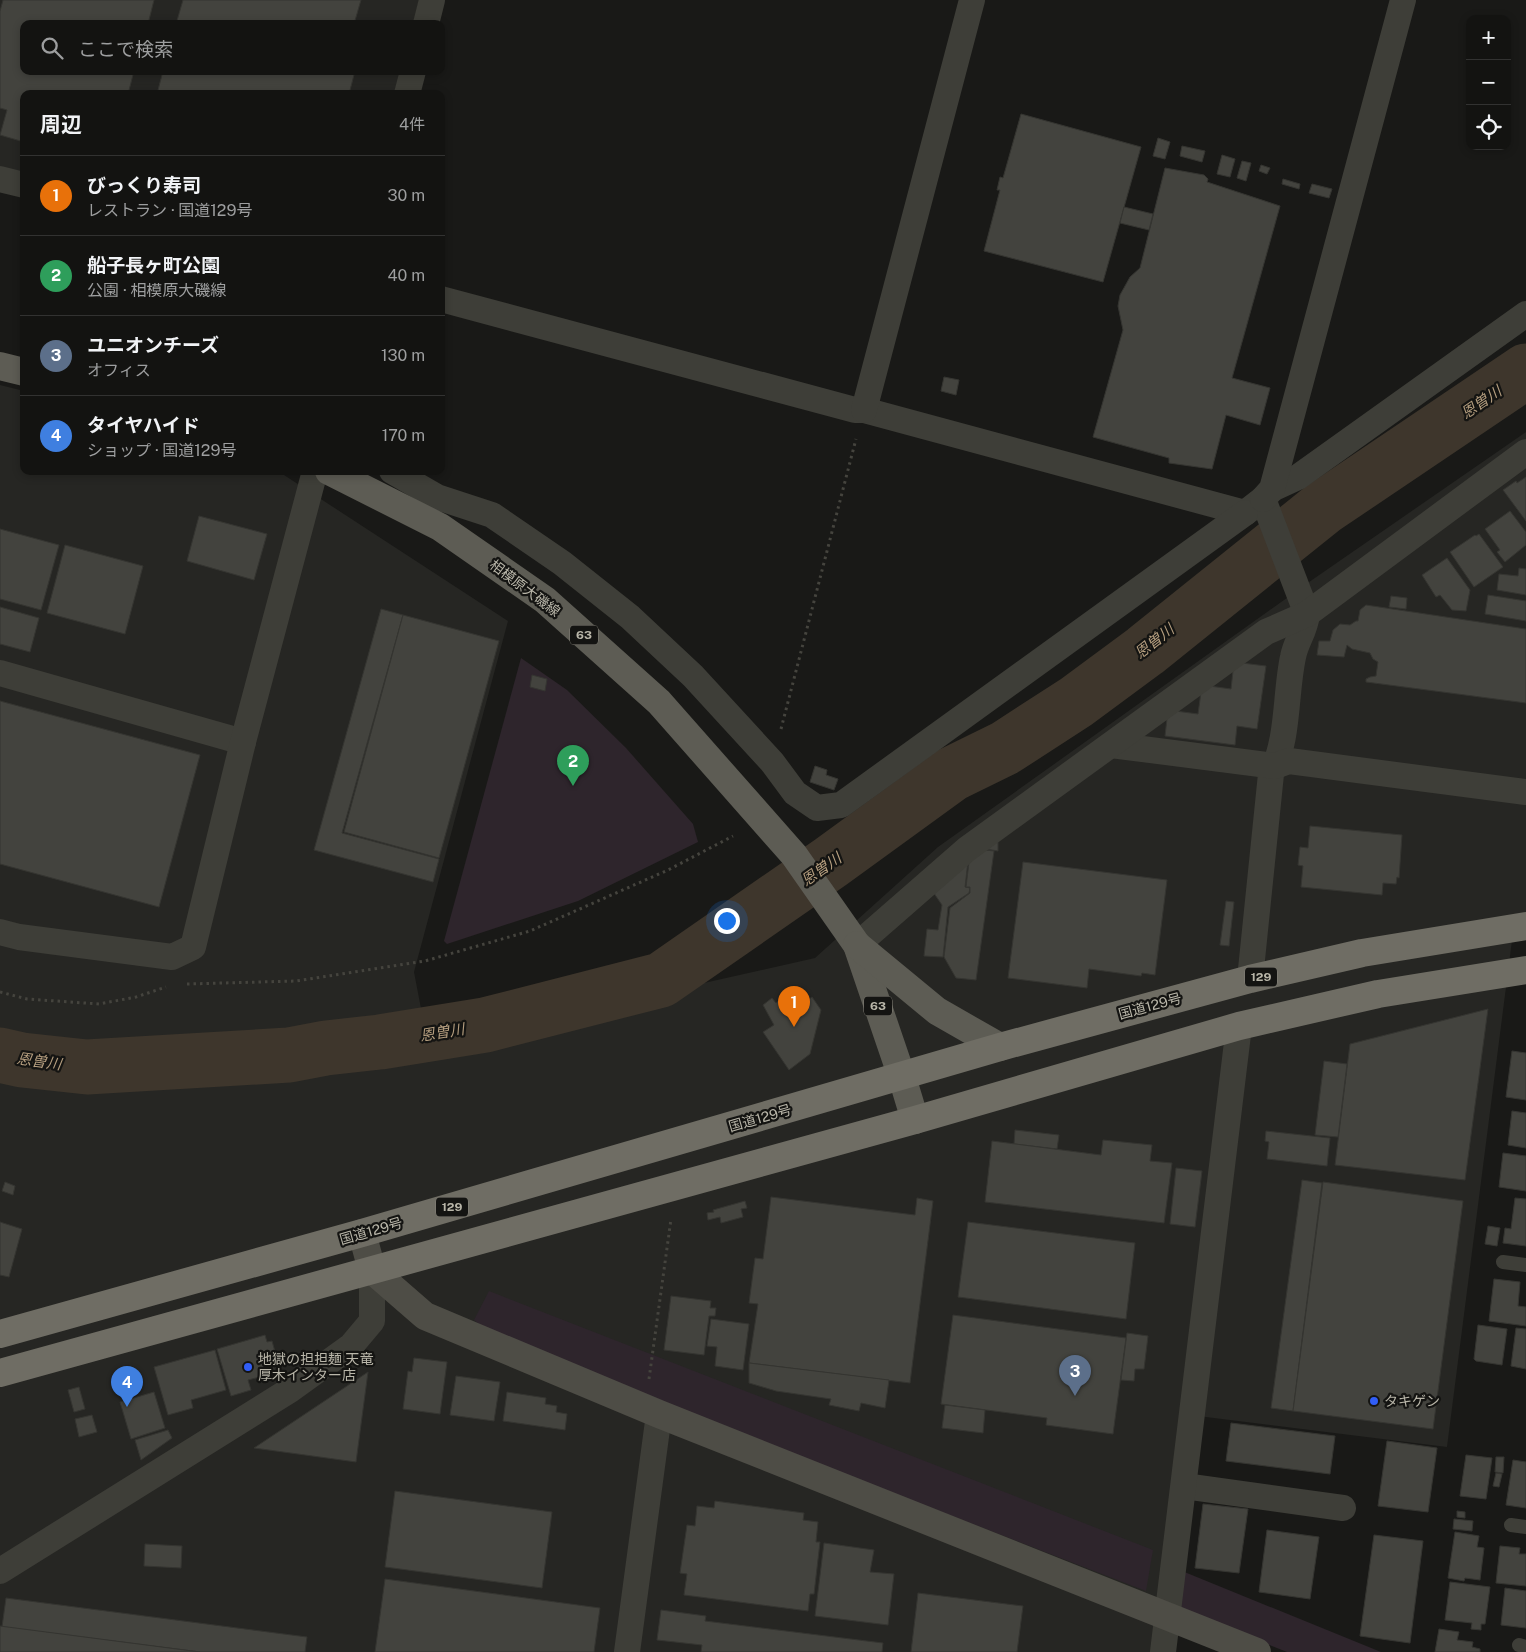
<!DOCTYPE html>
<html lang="ja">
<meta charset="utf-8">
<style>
body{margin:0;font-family:"Public Sans","Noto Sans JP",sans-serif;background:#1c1c1a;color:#f1f3f6}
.controls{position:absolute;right:15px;top:15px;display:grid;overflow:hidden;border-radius:10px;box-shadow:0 2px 8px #0003}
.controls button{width:45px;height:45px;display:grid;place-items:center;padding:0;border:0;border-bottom:1px solid #323231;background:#131311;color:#f1f3f6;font:25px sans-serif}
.you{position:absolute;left:726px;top:920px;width:18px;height:18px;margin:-12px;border:4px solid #fff;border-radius:50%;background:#1a73e8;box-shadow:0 0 0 8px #1a73e833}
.badge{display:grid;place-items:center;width:32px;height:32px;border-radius:50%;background:#315ef7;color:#fff;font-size:16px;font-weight:700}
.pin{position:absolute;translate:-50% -41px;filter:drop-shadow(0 1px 2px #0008)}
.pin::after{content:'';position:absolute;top:26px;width:18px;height:15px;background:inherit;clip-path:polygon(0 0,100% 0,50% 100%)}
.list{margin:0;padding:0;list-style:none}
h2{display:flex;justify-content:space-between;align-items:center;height:65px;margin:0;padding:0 20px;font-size:21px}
h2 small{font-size:16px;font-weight:400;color:#9d9e9f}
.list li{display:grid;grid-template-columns:32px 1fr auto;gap:15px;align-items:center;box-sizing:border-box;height:80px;padding:0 20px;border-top:1px solid #323231}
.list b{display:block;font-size:19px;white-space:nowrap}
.list p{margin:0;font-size:16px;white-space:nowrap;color:#9d9e9f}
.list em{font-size:16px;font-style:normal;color:#9d9e9f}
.icon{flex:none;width:28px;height:28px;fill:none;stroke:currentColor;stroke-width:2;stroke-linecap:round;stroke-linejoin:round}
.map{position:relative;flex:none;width:1526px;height:1652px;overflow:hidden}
.search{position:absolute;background:#131311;box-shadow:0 2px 8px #0003;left:20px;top:20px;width:425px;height:55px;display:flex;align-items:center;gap:12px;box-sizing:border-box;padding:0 18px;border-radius:10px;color:#9d9e9f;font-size:19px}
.panel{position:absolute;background:#131311;box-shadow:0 2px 8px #0003;left:20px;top:90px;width:425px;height:385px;border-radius:10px}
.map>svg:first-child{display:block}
.built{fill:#262623}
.green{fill:#2e252c}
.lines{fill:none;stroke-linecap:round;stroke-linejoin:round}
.river{stroke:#3e362c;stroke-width:55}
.building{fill:#43433e;stroke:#353531}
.path{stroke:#45443e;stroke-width:3;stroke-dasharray:2.5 4;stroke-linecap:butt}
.lane{stroke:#3e3e38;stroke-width:14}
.street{stroke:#3e3e38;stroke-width:26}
.secondary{stroke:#4e4d46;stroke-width:28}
.primary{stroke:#5d5c54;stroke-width:28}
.highway{stroke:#6f6d64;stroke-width:28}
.poi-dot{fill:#315ef7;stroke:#141412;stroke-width:2}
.labels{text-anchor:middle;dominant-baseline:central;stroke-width:4.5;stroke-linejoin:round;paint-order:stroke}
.shield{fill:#141412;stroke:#88857c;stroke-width:1}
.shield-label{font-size:12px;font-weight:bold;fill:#b9b6a9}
.street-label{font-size:14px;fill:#b9b6a9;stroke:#141412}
.poi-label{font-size:14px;fill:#b9b6a9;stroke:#141412;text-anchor:start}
.water-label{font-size:15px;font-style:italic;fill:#b59e7f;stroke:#141412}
</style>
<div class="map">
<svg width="1526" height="1652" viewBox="0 0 1526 1652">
<rect width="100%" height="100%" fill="#191917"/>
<g class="built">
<polygon points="0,0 419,0 413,24 24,24 24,71 400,71 394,94 24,94 24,174 0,168"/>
<polygon points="0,385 24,391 24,471 274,471 284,475 508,621 414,972 428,1045 815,958 938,847 1312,580 1526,432 1526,916 1515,917 1447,1447 1182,1414 1152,1652 0,1652"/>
</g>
<g class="green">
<polygon points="521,658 567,690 626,748 693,824 698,842 578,901 447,944 444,941"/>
<polygon points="489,1291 1153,1550 1146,1591 502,1342 474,1320"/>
<polygon points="1182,1571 1381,1652 1287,1652 1176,1608"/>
</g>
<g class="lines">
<polyline class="river" points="0,1055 22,1060 87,1067 289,1055 326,1048 380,1042 485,1025 661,980 831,862 952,774 1005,748 1076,702 1145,651 1323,508 1526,371"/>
</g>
<g class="building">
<polygon points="3,0 154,0 148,24 24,24 24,71 134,71 128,94 24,94 24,142 0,135 7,110 0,108 0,11"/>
<polygon points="183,0 361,0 354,24 176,24"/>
<polygon points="163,71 355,71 349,94 157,94"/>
<polygon points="1021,114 1141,147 1103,282 984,251 1000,190 997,190 1000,177 1003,178"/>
<polygon points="1158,138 1170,142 1165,159 1153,156"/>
<polygon points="1182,146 1205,151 1202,162 1180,156"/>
<polygon points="1222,155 1235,159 1230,177 1217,174"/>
<polygon points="1242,161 1251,163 1246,181 1237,178"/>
<polygon points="1261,165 1270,168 1267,174 1259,171"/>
<polygon points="1165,168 1204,175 1208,179 1207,182 1280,206 1232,378 1270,388 1260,425 1226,415 1212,469 1169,463 1169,458 1093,437 1123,330 1118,306 1120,295 1130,277 1140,268"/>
<polygon points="1283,179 1300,184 1299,189 1282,184"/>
<polygon points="1312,184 1332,189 1329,198 1309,193"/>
<polygon points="1124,207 1153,214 1149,230 1120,223"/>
<polygon points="944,377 959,380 956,395 941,391"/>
<polygon points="1526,477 1526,521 1503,490 1516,481 1517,483"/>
<polygon points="1510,511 1526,532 1526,545 1505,562 1497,552 1500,550 1485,529"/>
<polygon points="199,516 267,534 254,580 187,561"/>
<polygon points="0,529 59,545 41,610 0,599"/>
<polygon points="1479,534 1503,567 1474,587 1450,552 1475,535 1476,536"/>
<polygon points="65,545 143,566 125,634 47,613"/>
<polygon points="1447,558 1470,590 1466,611 1452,610 1440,595 1436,597 1422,575"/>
<polygon points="1519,568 1526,569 1526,595 1497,590 1499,574 1518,576"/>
<polygon points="1488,595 1526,601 1526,621 1485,614"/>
<polygon points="1391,596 1407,598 1406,609 1389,607"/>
<polygon points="1366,605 1526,629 1526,703 1366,682 1366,679 1370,677 1376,676 1378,662 1373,659 1370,653 1352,649 1347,645 1344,657 1317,655 1319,641 1330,641 1333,630 1340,624 1350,625 1356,621 1358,621 1360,610"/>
<polygon points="0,607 39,618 30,652 0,644"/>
<polygon points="381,609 403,615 342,833 439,859 433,882 314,850"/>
<polygon points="403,615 499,641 439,858 344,832"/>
<polygon points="1234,662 1266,666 1257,729 1237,726 1235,745 1165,736 1168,710 1198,714 1202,685 1231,689"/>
<polygon points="532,675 547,679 545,691 530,687"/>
<polygon points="0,701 200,755 159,907 0,864"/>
<polygon points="815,766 827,770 826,775 838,779 834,790 810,782"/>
<polygon points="1310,826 1402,835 1399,878 1397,877 1396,884 1383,883 1382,895 1301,887 1303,866 1298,865 1300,847 1308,848"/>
<polygon points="995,832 998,843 998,851 986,849 968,861 965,887 970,888 969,893 948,907 943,957 924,956 927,929 938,930 942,905 929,886"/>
<polygon points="985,850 994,851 976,980 956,978 944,957 950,908 970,893 970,887 966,887 969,862"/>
<polygon points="1023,862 1167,880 1155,975 1142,973 1141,976 1089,969 1087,988 1008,978"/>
<polygon points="1226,901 1234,902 1229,946 1220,945"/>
<polygon points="785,995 792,1003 798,998 802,1004 812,997 821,1010 810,1054 789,1070 763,1032 774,1025 763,1005 772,998 776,1003"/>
<polygon points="1488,1009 1465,1180 1335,1165 1350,1044"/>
<polygon points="1512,1051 1526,1053 1526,1100 1506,1097"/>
<polygon points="1324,1061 1347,1064 1338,1137 1315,1135"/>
<polygon points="1512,1111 1526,1113 1526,1148 1508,1145"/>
<polygon points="1015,1130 1059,1135 1057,1149 1014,1144"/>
<polygon points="1266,1131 1330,1138 1327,1166 1267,1159 1269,1142 1265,1141"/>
<polygon points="1103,1140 1152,1145 1150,1161 1172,1163 1164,1223 985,1202 992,1141 1101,1155"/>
<polygon points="1503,1153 1526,1156 1526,1191 1499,1187"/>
<polygon points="1176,1168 1202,1171 1195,1227 1170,1224"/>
<polygon points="1302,1180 1322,1183 1293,1411 1271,1408"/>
<polygon points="5,1182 15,1186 13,1195 2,1191"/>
<polygon points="1323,1182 1463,1201 1433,1429 1293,1411"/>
<polygon points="771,1197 915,1215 917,1198 933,1201 910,1383 749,1363 758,1304 749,1303 755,1258 763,1259"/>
<polygon points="1515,1198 1526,1199 1526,1246 1503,1243 1505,1228 1511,1229"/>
<polygon points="745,1201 747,1208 741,1209 743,1217 721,1223 720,1217 708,1220 707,1213 714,1212 713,1210"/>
<polygon points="0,1222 22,1229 9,1277 0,1275"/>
<polygon points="968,1222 1135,1243 1126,1319 958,1297"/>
<polygon points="1488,1226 1500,1228 1497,1246 1485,1244"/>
<polygon points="1494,1279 1520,1282 1518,1306 1526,1307 1526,1326 1489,1321"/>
<polygon points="671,1296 711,1301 710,1308 716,1308 715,1316 709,1316 704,1355 664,1350"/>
<polygon points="953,1315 1126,1338 1113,1434 1046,1425 1047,1418 941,1404"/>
<polygon points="711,1319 749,1324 743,1370 715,1366 717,1347 707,1346"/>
<polygon points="1478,1325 1507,1329 1502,1365 1476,1361 1474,1359"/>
<polygon points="1516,1328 1526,1329 1526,1369 1511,1366"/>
<polygon points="1127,1333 1148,1336 1144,1369 1135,1369 1134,1381 1121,1380"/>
<polygon points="265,1335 267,1342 272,1341 277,1359 272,1361 275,1373 248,1380 251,1390 231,1396 217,1349"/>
<polygon points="215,1350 226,1390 191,1400 193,1408 168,1415 154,1367"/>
<polygon points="414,1358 447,1362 440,1414 403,1409 408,1371 412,1372"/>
<polygon points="749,1363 889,1380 885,1408 861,1403 859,1411 829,1405 831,1399 776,1391 749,1383"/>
<polygon points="368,1372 356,1462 254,1448"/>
<polygon points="456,1376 500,1382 494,1421 450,1415"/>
<polygon points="79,1387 85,1409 74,1412 68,1390"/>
<polygon points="154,1392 165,1428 131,1439 120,1402"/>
<polygon points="507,1392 546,1398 545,1404 557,1406 556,1412 567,1414 565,1430 503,1421"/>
<polygon points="945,1405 985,1410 983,1433 942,1428"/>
<polygon points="92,1415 97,1432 79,1437 75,1419"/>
<polygon points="1231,1423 1335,1436 1330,1474 1226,1461"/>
<polygon points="168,1430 172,1438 141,1460 135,1440"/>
<polygon points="1387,1441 1437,1448 1428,1512 1378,1506"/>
<polygon points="1466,1455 1492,1458 1486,1499 1460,1496"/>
<polygon points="1496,1457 1504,1457 1503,1473 1495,1472"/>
<polygon points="1513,1460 1526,1462 1526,1508 1506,1505"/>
<polygon points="1496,1473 1502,1474 1499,1487 1493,1486"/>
<polygon points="395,1491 552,1512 542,1588 385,1567"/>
<polygon points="715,1501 804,1513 803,1520 818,1522 816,1542 820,1542 814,1594 810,1594 808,1611 684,1595 687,1574 680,1573 687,1525 695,1526 697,1506 714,1508"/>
<polygon points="1203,1504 1248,1509 1239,1573 1195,1568"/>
<polygon points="1457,1511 1465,1512 1465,1518 1457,1517"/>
<polygon points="1454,1519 1473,1521 1472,1531 1453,1529"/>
<polygon points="1267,1530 1319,1537 1310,1599 1259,1592"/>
<polygon points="1455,1532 1479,1536 1477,1547 1484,1548 1480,1580 1465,1578 1464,1581 1448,1578"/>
<polygon points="1374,1535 1423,1541 1410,1643 1360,1636"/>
<polygon points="824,1543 874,1550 870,1572 894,1574 888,1625 815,1616"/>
<polygon points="145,1544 182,1546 181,1568 144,1566"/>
<polygon points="1500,1546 1520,1548 1519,1554 1526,1554 1526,1586 1496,1583"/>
<polygon points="385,1579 600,1608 594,1652 375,1652"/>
<polygon points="1450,1582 1490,1587 1485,1624 1481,1624 1481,1630 1471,1629 1472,1623 1445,1620"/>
<polygon points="1505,1588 1526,1591 1526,1628 1501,1625"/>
<polygon points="918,1593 1023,1606 1017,1652 911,1652"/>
<polygon points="6,1598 307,1637 305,1652 200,1652 2,1627"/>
<polygon points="661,1610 706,1616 705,1621 883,1643 882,1652 701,1652 702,1645 657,1640"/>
<polygon points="0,1626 200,1652 0,1652"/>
<polygon points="1439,1629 1459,1632 1457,1640 1473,1642 1472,1647 1480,1649 1480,1652 1435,1652"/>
</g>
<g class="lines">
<g class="path">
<polyline points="781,729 856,439"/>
<polyline points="187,984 296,981 425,961 530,931 668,870 733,836"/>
<polyline points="0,992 27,999 99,1004 136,997 166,987"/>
<polyline points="649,1379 671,1219"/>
</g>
<g class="lane">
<polyline points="1503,1262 1526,1265"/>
<polyline points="1511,1525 1526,1527"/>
<polyline points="1519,1645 1526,1647"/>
</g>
<g class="street">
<polyline points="426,24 432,0"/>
<polyline points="407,94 413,71"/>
<polyline points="0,179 24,185"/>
<path d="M 441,299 L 855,410 L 864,410 L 1245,513 L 1263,499 L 1307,614 C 1305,632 1296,641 1293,657 C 1285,694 1289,740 1271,774 L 1250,979"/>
<polyline points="864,410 972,0"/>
<polyline points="392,471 437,497 492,515 562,563 630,617 693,676 772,762 795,793 817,808 841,805 1245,513"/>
<polyline points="1272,489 1298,477 1526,314"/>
<polyline points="1263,499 1272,489 1403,0"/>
<polyline points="0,673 243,742"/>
<polyline points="1111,745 1275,766 1289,761 1526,792"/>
<polyline points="0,932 19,937 172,957 193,947 243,742 315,471"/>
<polyline points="857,945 967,849 1266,632 1307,614 1526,452"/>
<polyline points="1184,1486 1343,1508"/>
<polyline points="0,1571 290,1390 351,1346 372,1321 372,1270"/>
<polyline points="627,1652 659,1414"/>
<polyline points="1163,1652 1239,1026"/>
</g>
<polyline class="secondary" points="362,1233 372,1270 425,1316 659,1414 1257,1652"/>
<g class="primary">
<polyline points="0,366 24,372"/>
<polyline points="329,471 440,527 545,600 659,702 794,855 857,945 902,1077 915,1120"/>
<polyline points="857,945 937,1011 1000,1047"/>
</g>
<g class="highway">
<polyline points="0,1334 362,1233 1000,1047 1250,979 1362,953 1526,926"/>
<polyline points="0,1373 915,1120 1239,1026 1378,994 1526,970"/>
</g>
</g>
<g class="poi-dot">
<circle cx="248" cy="1367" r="5"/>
<circle cx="1374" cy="1401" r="5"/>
</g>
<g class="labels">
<g class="shield">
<rect x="570" y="625.5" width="28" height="19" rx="4"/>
<rect x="1245" y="967.5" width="32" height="19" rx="4"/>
<rect x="864" y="996.5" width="28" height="19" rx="4"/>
<rect x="436" y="1197.5" width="32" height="19" rx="4"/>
</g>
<g class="shield-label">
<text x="584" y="635">63</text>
<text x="1261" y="977">129</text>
<text x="878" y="1006">63</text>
<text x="452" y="1207">129</text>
</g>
<g class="street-label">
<text transform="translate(525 588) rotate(37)">相模原大磯線</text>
<text transform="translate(1150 1006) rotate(-15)">国道129号</text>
<text transform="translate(760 1118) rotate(-16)">国道129号</text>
<text transform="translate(371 1231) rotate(-16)">国道129号</text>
</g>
<g class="poi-label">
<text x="258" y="1359">地獄の担担麺 天竜<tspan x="258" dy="16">厚木インター店</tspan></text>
<text x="1384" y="1401">タキゲン</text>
</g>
<g class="water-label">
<text transform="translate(1481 402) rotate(-34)">恩曽川</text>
<text transform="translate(1154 641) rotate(-38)">恩曽川</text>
<text transform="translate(821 869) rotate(-35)">恩曽川</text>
<text transform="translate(442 1032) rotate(-9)">恩曽川</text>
<text transform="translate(39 1061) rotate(8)">恩曽川</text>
</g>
</g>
</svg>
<div class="controls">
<button>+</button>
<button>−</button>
<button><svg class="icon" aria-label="locate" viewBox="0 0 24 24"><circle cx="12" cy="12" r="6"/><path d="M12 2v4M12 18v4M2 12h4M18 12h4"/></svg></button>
</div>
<div class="you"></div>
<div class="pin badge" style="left:794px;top:1027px;background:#e8710a">1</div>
<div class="pin badge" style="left:573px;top:786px;background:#2e9e5b">2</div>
<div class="pin badge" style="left:1075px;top:1396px;background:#5c6f8a">3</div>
<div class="pin badge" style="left:127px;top:1407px;background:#3f7fe0">4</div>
<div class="search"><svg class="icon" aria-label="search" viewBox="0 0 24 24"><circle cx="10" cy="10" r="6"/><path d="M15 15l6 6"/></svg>ここで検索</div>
<section class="panel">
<h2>周辺<small>4件</small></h2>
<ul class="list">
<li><span class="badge" style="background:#e8710a">1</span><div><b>びっくり寿司</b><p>レストラン · 国道129号</p></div><em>30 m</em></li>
<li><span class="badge" style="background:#2e9e5b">2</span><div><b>船子長ヶ町公園</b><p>公園 · 相模原大磯線</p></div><em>40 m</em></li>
<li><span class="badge" style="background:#5c6f8a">3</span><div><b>ユニオンチーズ</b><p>オフィス</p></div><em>130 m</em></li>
<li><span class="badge" style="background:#3f7fe0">4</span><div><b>タイヤハイド</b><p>ショップ · 国道129号</p></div><em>170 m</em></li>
</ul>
</section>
</div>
